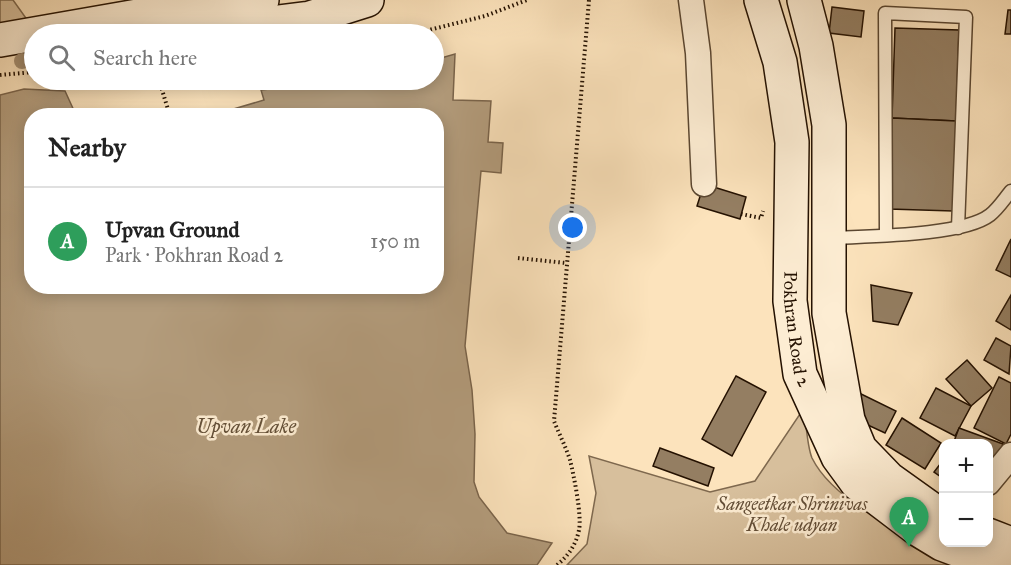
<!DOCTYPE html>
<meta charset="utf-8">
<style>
body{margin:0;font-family:"IM FELL Great Primer",serif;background:#f2f2f2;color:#222}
.controls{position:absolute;right:18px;bottom:18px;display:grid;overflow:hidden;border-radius:12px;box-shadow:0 3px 15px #0003}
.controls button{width:54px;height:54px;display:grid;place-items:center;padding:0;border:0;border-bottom:2px solid #e0e0e0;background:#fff;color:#222;font:30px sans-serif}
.you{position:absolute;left:573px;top:228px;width:21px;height:21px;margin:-15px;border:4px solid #fff;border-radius:50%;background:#1a73e8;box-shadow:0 0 0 9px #1a73e833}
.badge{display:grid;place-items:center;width:39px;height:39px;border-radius:50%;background:#d93025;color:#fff;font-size:20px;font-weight:700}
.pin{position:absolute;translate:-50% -50px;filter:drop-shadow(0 2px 3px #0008)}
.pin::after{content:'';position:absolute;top:32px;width:21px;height:18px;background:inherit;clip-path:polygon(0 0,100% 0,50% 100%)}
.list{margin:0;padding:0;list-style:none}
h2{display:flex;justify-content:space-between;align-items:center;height:78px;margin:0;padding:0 24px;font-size:26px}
h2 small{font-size:20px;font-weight:400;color:#767676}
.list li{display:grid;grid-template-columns:39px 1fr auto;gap:18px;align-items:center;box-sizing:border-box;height:108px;padding:0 24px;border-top:2px solid #e0e0e0}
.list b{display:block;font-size:22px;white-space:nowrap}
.list p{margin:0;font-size:20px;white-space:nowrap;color:#767676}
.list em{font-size:20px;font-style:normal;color:#767676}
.icon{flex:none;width:33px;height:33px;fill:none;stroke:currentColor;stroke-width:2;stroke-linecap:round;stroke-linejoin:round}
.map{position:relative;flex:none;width:1011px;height:565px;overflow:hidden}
.search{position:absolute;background:#fff;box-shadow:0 3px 15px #0003;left:24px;top:24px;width:420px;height:66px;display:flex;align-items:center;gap:15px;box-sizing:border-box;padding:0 21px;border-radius:33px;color:#767676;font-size:22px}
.panel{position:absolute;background:#fff;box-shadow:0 3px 15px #0003;left:24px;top:108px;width:420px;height:186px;border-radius:24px}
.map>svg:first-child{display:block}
.green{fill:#d7bf9c;stroke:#7e684e;stroke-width:1.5}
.water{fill:#b39c7c;stroke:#7a644b;stroke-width:1.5}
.building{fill:#947e62;stroke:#241101;stroke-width:1.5}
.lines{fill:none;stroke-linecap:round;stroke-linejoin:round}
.lane-casing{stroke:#5a4630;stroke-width:15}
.street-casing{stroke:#5a4630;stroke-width:27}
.secondary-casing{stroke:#241101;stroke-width:36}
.path{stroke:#241101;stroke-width:4;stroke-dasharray:1.5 3;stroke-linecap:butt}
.lane{stroke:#fdedd3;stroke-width:12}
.street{stroke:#fdedd3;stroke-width:24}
.secondary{stroke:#fdedd3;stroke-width:33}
.tree{fill:#a89173}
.labels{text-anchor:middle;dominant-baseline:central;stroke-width:5;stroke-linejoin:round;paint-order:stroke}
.street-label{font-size:18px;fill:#241101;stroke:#fdedd3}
.park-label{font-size:18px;font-style:italic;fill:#634e37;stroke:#fdedd3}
.water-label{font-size:20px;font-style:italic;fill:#645038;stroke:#fdedd3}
</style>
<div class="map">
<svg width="1011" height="565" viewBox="0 0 1011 565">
<rect width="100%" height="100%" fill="#fce3bc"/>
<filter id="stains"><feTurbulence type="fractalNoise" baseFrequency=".00333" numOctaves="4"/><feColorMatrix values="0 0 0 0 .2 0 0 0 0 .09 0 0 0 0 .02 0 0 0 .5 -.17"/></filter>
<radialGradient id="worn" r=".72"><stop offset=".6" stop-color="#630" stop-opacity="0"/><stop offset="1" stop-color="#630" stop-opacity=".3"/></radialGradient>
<g class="green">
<polygon points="0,0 13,0 28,21 0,26"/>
<path d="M 804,408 C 806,422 807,446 812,458 C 836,507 922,541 969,565 L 567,565 L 587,544 L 596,493 L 589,456 L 710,492 L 755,481 Z"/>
</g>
<polygon class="water" points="455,54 453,100 491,101 488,142 503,143 501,173 481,171 465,346 472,390 475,434 474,482 479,497 507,533 552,543 537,565 0,565 0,95 24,89 65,91 76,115 32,116 32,286 436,286 436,116 232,116 230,110 264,100 261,90 351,80 434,80 434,60"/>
<g class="building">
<polygon points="832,7 864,11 861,37 829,33"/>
<polygon points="1008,10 1011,10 1011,34 1005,34"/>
<polygon points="895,28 959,30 956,121 892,118"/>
<polygon points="892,118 956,121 953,211 889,209"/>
<polygon points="704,184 746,197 740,219 697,206"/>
<polygon points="1011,239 1011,277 996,270"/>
<polygon points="871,285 912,293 898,325 873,321"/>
<polygon points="1011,295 1011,330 996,321"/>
<polygon points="996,338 1011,346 1009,374 984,360"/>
<polygon points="967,360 992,388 971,406 946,379"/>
<polygon points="736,376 766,392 732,456 702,439"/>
<polygon points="999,377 1011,383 1011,434 1006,444 974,428"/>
<polygon points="936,388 971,406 955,436 920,418"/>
<polygon points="855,391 896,411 885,433 857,420"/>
<polygon points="902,418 941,443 925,469 886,445"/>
<polygon points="959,428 1003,444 994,468 988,466 988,444 953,444"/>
<polygon points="660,448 714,468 708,486 653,466"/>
<polygon points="944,459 944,479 934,472"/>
</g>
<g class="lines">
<g class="lane-casing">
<g id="lane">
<polyline points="886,234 885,13 966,17 958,228"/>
<path d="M 832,238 C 868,236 963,236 990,215 C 998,209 1005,198 1011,191"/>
</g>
</g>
<g class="street-casing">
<g id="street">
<polyline points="691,0 698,53 704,184"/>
<polyline points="988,483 1011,455"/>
</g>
</g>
<g class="secondary-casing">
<g id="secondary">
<path id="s1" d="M 761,0 L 780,62 L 792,142 L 790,301 L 800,374 L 838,457 L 857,483 L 919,530 L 942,544 L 998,565"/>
<polyline points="804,0 816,46 829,125 829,313 848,420 860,449 889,479 931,509 944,515"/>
<polyline points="184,34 310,18 367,0"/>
<polyline points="0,40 149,14 262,0"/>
<polyline points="988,535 1011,544"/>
</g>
</g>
<g class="path">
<polyline points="413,34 485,16 527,0"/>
<polyline points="0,75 34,72"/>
<polyline points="159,80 170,116"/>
<polyline points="741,214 761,218 763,211"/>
<polyline points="518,258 566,263"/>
<path d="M 557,565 C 568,556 576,545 579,530 C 582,516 574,476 570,460 C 566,447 559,434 554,421 L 589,0"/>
</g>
<use href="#lane" class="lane"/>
<use href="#street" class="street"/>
<use href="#secondary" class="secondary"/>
</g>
<circle class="tree" cx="22" cy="61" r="8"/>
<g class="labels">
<g class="street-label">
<text stroke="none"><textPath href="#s1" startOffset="333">Pokhran Road 2</textPath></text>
</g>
<g class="park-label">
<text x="792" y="504">Sangeetkar Shrinivas<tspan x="792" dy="21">Khale udyan</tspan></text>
</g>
<g class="water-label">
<text x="246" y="426">Upvan Lake</text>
</g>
</g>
<rect width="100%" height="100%" filter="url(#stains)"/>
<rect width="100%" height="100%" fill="url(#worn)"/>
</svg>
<div class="controls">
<button>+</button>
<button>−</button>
</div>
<div class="you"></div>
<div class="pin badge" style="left:909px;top:547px;background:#2e9e5b">A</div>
<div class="search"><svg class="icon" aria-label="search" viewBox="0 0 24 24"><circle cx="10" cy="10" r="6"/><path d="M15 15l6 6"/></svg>Search here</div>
<section class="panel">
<h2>Nearby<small></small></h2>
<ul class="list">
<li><span class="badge" style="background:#2e9e5b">A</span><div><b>Upvan Ground</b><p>Park · Pokhran Road 2</p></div><em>150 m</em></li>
</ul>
</section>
</div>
